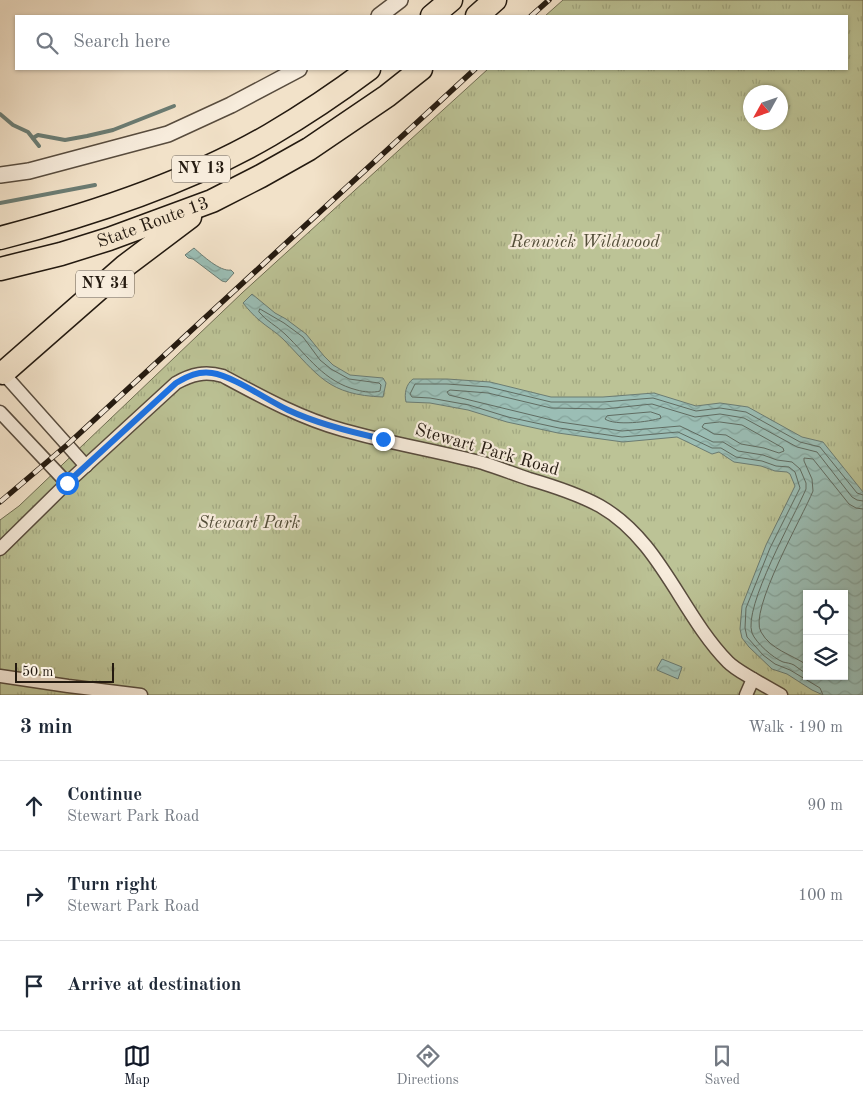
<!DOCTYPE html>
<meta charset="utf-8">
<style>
body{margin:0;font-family:"Old Standard TT",serif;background:#f2f2f3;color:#1f2937}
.controls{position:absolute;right:15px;bottom:15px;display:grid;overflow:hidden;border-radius:0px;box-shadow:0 1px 4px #0004}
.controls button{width:45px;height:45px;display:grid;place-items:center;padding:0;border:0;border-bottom:1px solid #e0e1e3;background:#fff;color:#1f2937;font:25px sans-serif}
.compass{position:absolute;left:743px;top:85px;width:45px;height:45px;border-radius:50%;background:#fff;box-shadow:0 1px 4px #0004;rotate:230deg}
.scale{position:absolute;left:15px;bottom:12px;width:99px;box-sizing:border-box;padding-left:5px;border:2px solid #241a10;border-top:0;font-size:14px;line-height:18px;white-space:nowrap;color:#241a10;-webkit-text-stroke:4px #f7ecdc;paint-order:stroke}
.stop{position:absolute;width:15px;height:15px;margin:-11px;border:4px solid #1a73e8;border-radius:50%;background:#fff}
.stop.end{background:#1a73e8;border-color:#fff;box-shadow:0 1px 5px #0008}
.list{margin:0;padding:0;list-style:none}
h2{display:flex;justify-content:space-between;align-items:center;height:65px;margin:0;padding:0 20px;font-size:21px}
h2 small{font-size:16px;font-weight:400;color:#747a83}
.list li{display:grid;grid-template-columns:32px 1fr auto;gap:15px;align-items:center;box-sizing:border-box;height:90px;padding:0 20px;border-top:1px solid #e0e1e3}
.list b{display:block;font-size:19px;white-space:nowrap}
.list p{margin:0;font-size:16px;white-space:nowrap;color:#747a83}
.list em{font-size:16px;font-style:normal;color:#747a83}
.icon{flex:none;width:28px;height:28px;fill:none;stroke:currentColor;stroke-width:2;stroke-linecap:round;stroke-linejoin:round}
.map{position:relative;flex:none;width:863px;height:695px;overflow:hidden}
.search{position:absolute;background:#fff;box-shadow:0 1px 4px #0004;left:15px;right:15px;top:15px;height:55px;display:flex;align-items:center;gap:12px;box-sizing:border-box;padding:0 18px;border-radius:0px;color:#747a83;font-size:19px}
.sheet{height:335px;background:#fff}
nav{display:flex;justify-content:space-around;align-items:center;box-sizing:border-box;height:70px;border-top:1px solid #e0e1e3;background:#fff;font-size:14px;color:#747a83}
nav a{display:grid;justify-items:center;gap:2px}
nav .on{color:#111827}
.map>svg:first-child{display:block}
.park{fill:url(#park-tufts);stroke:#706e53;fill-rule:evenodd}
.water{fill:url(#water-waves);stroke:#6b7c73;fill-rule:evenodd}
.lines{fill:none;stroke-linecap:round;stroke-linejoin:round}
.shore{stroke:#606c62;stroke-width:1}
.stream{stroke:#6b7c73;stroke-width:4}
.minor-casing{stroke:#584c3e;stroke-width:15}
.tertiary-casing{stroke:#584c3e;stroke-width:18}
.motorway-casing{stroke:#241a10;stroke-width:25}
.minor{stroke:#f7ecdc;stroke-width:12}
.tertiary{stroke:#f7ecdc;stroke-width:15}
.motorway{stroke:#f2e2c9;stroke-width:22}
.rail-casing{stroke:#241a10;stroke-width:5.5}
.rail{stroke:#f7ecdc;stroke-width:4;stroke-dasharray:11;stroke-linecap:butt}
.route{stroke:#1a73e8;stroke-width:6}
.labels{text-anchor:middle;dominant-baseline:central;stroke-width:4.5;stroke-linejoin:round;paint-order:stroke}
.shield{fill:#f7ecdc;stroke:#63594d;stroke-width:1}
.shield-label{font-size:16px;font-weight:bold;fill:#241a10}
.street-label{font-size:18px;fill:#241a10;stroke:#f7ecdc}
.park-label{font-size:18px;font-style:italic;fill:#524d38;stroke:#f7ecdc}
</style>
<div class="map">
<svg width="863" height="695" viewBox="0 0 863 695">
<defs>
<pattern id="park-tufts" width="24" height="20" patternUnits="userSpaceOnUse" patternTransform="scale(1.25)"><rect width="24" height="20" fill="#bcc396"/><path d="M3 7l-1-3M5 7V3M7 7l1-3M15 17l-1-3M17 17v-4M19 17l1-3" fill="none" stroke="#a1a780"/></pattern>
<pattern id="water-waves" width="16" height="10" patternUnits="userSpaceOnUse" patternTransform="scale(1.25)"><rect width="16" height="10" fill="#9bbeb5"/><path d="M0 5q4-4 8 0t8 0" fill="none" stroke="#85a39b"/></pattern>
</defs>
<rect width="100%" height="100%" fill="#f2e2c9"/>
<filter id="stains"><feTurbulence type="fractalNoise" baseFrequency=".004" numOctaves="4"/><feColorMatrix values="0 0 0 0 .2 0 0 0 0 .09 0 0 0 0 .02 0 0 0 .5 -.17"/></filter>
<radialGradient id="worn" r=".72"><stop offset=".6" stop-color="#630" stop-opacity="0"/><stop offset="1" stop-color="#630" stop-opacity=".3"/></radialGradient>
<path class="park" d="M 563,0 L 863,0 L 863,695 L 0,695 L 0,520 L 19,506 L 242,293 L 488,69 L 847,69 L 847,16 L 545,16 ZM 750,92 L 780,92 L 780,122 L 750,122 ZM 807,594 L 844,594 L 844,676 L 807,676 Z"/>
<g class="water">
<path d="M 194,248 C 202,255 220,272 231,270 L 234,273 L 226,282 L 222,281 L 193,259 L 188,258 L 185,255 Z"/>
<path d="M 252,294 L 275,313 L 286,319 L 306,334 L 324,356 L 333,365 L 350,375 L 383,378 L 386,383 L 383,397 C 328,395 319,376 283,339 C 276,332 267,327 259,320 C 253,315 248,309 243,303 Z"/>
<path d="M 413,379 L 447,379 L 490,382 L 551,397 L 603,397 L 654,393 L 696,406 L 720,403 L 748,407 L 802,437 L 823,442 L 863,492 L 863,695 L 823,695 L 812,690 L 787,674 L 772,669 L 749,647 L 742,638 L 740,629 L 742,606 L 766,545 L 795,486 L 790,474 L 787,472 L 775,471 L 761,466 L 734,462 L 719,452 L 712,454 L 677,437 L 623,442 L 558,433 L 507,422 L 468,410 L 430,403 L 406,402 C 404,394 406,384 413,379 ZM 807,594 L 844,594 L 844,676 L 807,676 Z"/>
<polygon points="662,659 682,667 678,679 657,670 657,668"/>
</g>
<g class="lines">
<g class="shore">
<path d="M 260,309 L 284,323 L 303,337 L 320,360 L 331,369 L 349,379 L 379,383 L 381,385 L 380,391 C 373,393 364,392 357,390 C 324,382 308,356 285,334 C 277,326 266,321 259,312 Z"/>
<path d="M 651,412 L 660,415 L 661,418 C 649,422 615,426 605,419 L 607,416 Z"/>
<polygon points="720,422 742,425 783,448 784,451 779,453 764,448 741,444 726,435 714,434 702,427 704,424"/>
<path d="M 807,665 C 791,654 771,650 761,632 C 748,611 803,516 813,491 L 812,479 L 804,461 L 804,458 L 813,459 L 849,504 L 856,508 L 863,509"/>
<path d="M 807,674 C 802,671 798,668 794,665 C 790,663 787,663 783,662 C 773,658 756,643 752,633 C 743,607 794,517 806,489 L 806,483 L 800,469 L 792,462 L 777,460 L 763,455 L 738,451 L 723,442 L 713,442 L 680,426 L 622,431 L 560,422 L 449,395 L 447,392 L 450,390 L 488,393 L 551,408 L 604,409 L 652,404 L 695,417 L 720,414 L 744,418 L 797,447 L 817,452 L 852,497 L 857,500 L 863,501"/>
<polyline points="823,695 820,688 790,670 775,664 763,655 747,637 745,628 746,608 770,548 800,488 795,472 789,467 776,466 762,461 736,457 721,448 712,448 678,432 622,437 559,428 508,417 469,405 430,398 412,397 410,394 415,384 447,384 489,387 551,402 603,402 653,398 696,411 720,408 746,412 800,442 820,447 857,493 863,495"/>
</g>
<g class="stream">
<polyline points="0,114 13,125 28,132 39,146"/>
<polyline points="33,138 38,135 65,140 87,136 113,130 174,106"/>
<polyline points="0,203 95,185"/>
</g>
<g class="minor-casing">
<g id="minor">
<polyline points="3,373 86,466"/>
<polyline points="0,412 67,483"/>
<path d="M 0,549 L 67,483 L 176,383 C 192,374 205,371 223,376 C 262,397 300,418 343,430 C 389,443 437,451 483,463 C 499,468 514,474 529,479 C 553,486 578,494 600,506 C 661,541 681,614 728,662 C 735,669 745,674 753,679"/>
<polyline points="0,676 68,686 141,695"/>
<polyline points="746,695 753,679 781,695"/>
</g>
</g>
<g class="tertiary-casing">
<g id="tertiary">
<polyline points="379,16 400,0"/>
<polyline points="0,175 29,171 168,134 231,105 299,69"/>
</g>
</g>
<g class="motorway-casing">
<g id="motorway">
<polyline points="432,16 451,0"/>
<polyline points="477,16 495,0"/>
<path d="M 0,238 C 89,215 191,181 270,135 C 304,115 337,93 369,69"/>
<path id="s1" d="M 0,269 L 61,254 L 109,239 L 212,201 L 261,176 L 309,149 L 387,96 L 421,69"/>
<polyline points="3,373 125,266 190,217"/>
</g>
</g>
<use href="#minor" class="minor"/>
<use href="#tertiary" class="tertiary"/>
<use href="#motorway" class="motorway"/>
<g class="rail-casing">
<g id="rail">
<polyline points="531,16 549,0"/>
<polyline points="0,502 67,445 475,69"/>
</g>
</g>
<use href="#rail" class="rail"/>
</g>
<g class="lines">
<path class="route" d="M 67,483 L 176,383 C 188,376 198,371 212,373 C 233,376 267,400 288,410 C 318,424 350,432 383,439"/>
</g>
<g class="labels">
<g class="shield">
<rect x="172" y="155.5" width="58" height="27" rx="4"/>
<rect x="76" y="270.5" width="58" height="27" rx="4"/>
</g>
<g class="shield-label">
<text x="201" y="169">NY 13</text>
<text x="105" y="284">NY 34</text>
</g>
<g class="street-label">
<text stroke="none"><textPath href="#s1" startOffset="160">State Route 13</textPath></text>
<text transform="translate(487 450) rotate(16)">Stewart Park Road</text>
</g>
<g class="park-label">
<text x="585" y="242">Renwick Wildwood</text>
<text x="249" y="523">Stewart Park</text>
</g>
</g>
<rect width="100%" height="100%" filter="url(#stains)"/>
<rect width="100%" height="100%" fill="url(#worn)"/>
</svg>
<div class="controls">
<button><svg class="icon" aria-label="locate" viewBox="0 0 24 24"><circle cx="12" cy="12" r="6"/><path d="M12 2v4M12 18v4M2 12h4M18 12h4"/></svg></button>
<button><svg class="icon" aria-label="layers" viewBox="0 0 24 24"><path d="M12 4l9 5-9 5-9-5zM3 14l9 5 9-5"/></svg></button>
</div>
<svg class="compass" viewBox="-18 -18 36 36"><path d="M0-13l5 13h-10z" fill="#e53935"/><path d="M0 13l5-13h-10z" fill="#747a83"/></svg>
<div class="scale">50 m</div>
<div class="stop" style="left:67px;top:483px"></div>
<div class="stop end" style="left:383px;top:439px"></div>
<div class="search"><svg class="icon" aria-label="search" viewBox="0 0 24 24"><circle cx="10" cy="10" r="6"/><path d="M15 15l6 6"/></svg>Search here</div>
</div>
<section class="sheet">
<h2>3 min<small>Walk · 190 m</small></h2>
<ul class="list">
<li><svg class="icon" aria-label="ahead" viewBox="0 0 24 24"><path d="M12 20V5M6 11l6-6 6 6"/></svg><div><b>Continue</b><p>Stewart Park Road</p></div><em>90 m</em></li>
<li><svg class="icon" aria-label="right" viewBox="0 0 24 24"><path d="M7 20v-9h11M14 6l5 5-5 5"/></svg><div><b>Turn right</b><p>Stewart Park Road</p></div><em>100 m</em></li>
<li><svg class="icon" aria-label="arrive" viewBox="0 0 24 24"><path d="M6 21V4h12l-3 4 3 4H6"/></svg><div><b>Arrive at destination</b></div></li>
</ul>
</section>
<nav>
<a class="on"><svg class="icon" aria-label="map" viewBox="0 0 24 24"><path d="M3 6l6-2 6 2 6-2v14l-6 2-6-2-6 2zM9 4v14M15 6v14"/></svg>Map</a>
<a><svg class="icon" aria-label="directions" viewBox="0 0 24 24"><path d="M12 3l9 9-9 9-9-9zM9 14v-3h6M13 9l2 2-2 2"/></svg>Directions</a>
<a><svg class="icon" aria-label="saved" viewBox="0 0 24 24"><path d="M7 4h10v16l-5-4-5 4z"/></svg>Saved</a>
</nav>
